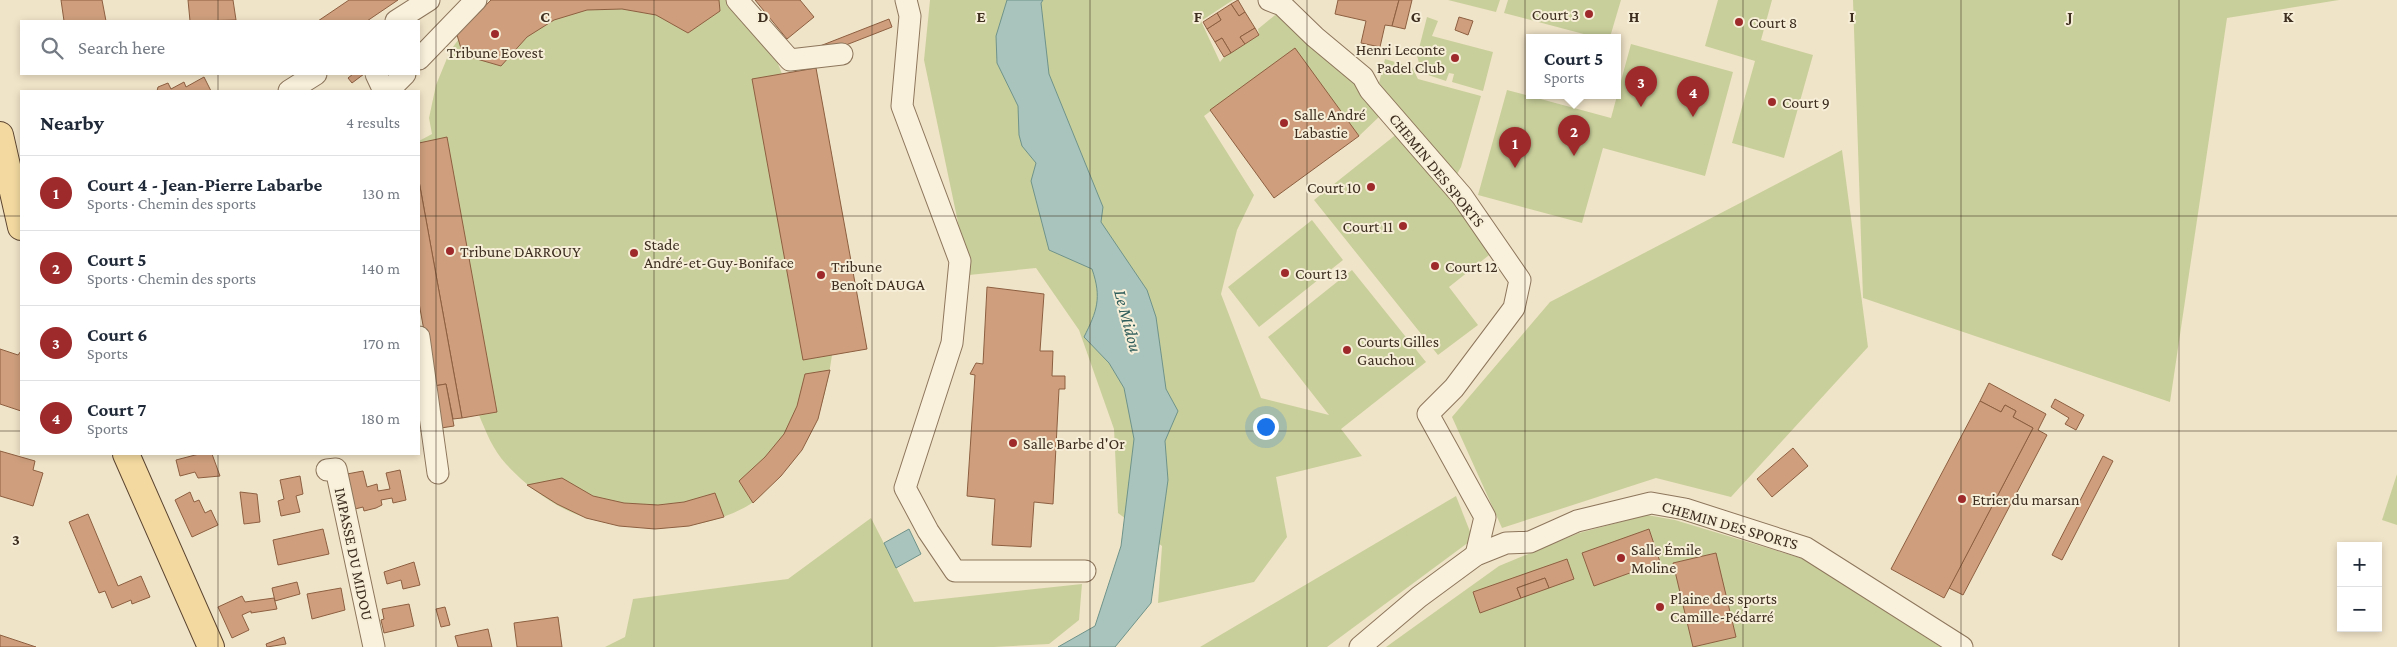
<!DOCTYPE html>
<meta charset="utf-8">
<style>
body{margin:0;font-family:"Crimson Pro",serif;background:#f2f2f3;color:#1f2937}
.controls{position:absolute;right:15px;bottom:15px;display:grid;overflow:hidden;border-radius:0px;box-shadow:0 2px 8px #0003}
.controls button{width:45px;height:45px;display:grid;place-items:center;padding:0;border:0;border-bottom:1px solid #e0e1e3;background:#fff;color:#1f2937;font:25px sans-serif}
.you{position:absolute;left:1265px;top:426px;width:18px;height:18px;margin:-12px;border:4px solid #fff;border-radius:50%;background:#1a73e8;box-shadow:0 0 0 8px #1a73e833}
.badge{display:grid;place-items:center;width:32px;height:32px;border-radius:50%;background:#9e2a2b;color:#fff;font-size:16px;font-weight:700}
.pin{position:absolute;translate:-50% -41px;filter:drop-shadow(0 1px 2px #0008)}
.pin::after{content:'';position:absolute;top:26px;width:18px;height:15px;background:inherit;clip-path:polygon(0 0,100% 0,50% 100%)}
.popup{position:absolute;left:1526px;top:34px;width:95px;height:65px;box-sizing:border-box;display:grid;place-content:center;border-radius:0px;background:#fff;filter:drop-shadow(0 1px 4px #0005);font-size:16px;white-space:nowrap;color:#747a83}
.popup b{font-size:19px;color:#1f2937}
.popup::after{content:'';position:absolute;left:50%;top:100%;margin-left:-10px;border:10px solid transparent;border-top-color:#fff}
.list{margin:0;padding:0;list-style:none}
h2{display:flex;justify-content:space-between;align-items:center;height:65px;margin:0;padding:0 20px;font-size:21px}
h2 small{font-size:16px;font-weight:400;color:#747a83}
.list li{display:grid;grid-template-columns:32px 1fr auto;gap:15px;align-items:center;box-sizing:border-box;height:75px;padding:0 20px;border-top:1px solid #e0e1e3}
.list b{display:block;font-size:19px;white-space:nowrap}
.list p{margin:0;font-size:16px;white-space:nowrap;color:#747a83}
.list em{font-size:16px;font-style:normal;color:#747a83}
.icon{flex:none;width:28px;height:28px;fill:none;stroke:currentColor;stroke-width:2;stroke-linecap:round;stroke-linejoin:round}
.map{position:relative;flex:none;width:2397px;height:647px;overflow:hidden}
.search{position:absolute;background:#fff;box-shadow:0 2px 8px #0003;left:20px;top:20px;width:400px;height:55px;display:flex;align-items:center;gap:12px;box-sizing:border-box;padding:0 18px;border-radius:0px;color:#747a83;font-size:19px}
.panel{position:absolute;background:#fff;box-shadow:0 2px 8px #0003;left:20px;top:90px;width:400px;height:365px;border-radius:0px}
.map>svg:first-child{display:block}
.green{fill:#c9cf9b}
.water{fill:#a9c4bc;stroke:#6f938a}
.building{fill:#cf9f7d;stroke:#8d5f41}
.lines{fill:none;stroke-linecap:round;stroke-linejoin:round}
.minor-casing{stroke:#8d765c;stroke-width:23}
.major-casing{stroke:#5b4430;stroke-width:28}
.minor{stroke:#faf1dc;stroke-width:21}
.major{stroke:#f3d9a0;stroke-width:26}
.grid{fill:none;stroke:#3d2e20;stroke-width:1;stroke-opacity:0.55}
.poi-dot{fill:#9e2a2b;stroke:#f7eed8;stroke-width:2}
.labels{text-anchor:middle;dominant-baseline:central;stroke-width:4;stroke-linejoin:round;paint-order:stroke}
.poi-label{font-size:16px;fill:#3d2e20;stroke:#f7eed8;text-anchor:start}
.street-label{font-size:16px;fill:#3d2e20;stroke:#f7eed8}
.water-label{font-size:18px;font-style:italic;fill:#2f5d5a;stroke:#f7eed8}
.grid-label{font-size:16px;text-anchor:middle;font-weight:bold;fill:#3d2e20;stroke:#f7eed8;stroke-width:4;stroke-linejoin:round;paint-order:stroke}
</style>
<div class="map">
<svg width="2397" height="647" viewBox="0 0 2397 647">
<rect width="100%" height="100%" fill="#f0e4c8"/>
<g class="green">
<path d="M 498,0 L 727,0 C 751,19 772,44 782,74 L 816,68 L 867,349 L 832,355 C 824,410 812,446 771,485 C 765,491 759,499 752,503 C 706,533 638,532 587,518 C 558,510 526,486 506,464 C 493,450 486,432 479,415 L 453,419 L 454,426 L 441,428 L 419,303 L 419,141 L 432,134 L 429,118 L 436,85 L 450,51 L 472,21 Z"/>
<polygon points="930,0 1233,0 1201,21 1220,62 1224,57 1259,35 1258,29 1280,11 1358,84 1381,115 1359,136 1293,50 1204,116 1254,195 1237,230 1221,294 1261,398 1329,415 1268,337 1352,270 1426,362 1341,429 1362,456 1276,477 1287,537 1254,582 1158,603 1162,546 1118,513 1114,429 1079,330 1036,268 969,275 924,60"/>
<polygon points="1448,0 1500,0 1496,12"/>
<polygon points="1508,0 1621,0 1610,37 1595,37 1504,13"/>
<polygon points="1718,0 1772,0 1761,40 1813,55 1784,158 1732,143 1755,61 1705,46"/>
<polygon points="1853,0 2339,0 2227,18 2170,402 1863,298"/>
<polygon points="1427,17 1438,21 1432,36 1493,52 1483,91 1452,82 1454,74 1449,73 1446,81 1422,73 1417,56"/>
<polygon points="1631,44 1733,72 1705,176 1603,148 1582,223 1478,195 1507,90 1611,118"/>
<polygon points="1385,59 1412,67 1418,79 1481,96 1461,167 1457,174 1451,174 1379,83"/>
<polygon points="1398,133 1493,252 1449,287 1478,325 1438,355 1314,200"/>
<polygon points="1842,150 1868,347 1731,497 1656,478 1502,528 1452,417 1550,302"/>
<polygon points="1312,220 1343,260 1259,327 1228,287"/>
<polygon points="2397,474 2397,525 2382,520"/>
<polygon points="1456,496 1473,539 1327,647 1200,647"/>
<polygon points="1647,515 1675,520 1804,559 1941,647 1386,647 1499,566 1579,533"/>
<polygon points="871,518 914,602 1082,584 1079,620 1049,644 994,647 605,647 625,637 633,599 788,579"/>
</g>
<g class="water">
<path d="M 1007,0 L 1043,0 L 1041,3 L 1049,74 L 1103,207 L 1101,222 L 1147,290 L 1156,317 L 1166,389 L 1178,411 L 1165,441 L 1168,480 L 1151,603 L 1115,647 L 1058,647 L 1095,626 L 1121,546 L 1134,439 L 1124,388 L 1109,363 L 1084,337 C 1097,311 1102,298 1092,269 L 1049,250 L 1031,181 L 1036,163 L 1022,146 L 1019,135 L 1018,106 L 997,63 L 996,36 Z"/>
<polygon points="909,529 921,554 896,568 884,543"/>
</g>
<g class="building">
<polygon points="61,0 102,0 106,21 64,21"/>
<polygon points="188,0 233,0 236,20 190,21"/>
<polygon points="349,0 398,0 367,21 318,21"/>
<polygon points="491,0 719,0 720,11 688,33 656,15 622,9 587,10 554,20 527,37 501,66 463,55 457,35"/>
<polygon points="755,0 800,0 814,17 787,39"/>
<polygon points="1238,0 1245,12 1239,16 1231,4"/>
<polygon points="1338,0 1399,0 1392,26 1385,25 1380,47 1361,43 1366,21 1335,14"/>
<polygon points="1399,0 1412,0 1405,29 1392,26"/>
<polygon points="1231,4 1239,16 1245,12 1255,28 1240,37 1245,44 1231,53 1222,38 1215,42 1207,29 1221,20 1217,13"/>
<polygon points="1217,13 1221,20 1207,29 1203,22"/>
<polygon points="1459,17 1473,21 1468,35 1455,30"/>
<polygon points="889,19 892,27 823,54 820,46"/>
<polygon points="1255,28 1259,35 1245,44 1240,37"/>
<polygon points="1222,38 1231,53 1224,57 1215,42"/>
<polygon points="1295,48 1359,136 1274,198 1210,110"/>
<polygon points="816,68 867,349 803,360 752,79"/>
<polygon points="353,74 364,74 352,83 348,78"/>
<polygon points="204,77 211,91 157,91 158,87 168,83 171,89 184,82 186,87"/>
<polygon points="447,137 497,412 462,418 419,181 419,143"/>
<polygon points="419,181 462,418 453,419 446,384 434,386 419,303"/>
<polygon points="987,287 1044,294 1040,351 1053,351 1052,376 1065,376 1065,389 1059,389 1053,504 1034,502 1031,547 992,545 995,499 967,496 975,375 970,374 976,363 983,364"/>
<polygon points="0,349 18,355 21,351 21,411 0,404"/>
<polygon points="830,370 818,419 802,450 781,476 753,503 739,481 765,457 784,434 797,406 805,374"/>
<polygon points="1989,383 2046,414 2038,430 2047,435 1963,595 1949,588 2033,428 2013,417 2016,411 2005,405 2001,412 1980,401"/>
<polygon points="446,384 454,426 441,428 434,386"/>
<polygon points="2055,399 2084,415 2076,430 2065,424 2069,418 2051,407"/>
<polygon points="1980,401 2001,412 2005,405 2016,411 2013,417 2033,428 1944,598 1891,569"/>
<polygon points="1793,448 1808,466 1772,497 1757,479"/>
<polygon points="0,451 35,461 33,470 43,473 33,506 0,496"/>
<polygon points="199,454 212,454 220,476 198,478 195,472 180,476 176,460"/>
<polygon points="2103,456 2113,461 2062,560 2052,555"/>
<polygon points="400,470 406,500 393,503 392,498 381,500 382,505 376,508 364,511 363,507 355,509 347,474 363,471 367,487 377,484 378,491 390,489 386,473"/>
<polygon points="300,476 303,494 296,496 300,512 281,516 278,501 284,499 280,480"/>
<polygon points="562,478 593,496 624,503 658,505 684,502 715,493 724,517 689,526 655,529 619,526 586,518 557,504 527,485"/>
<polygon points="190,492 194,502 199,500 205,513 211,510 218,525 192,537 175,500"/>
<polygon points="240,492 257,494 260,522 244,524"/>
<polygon points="88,514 118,586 141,576 150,597 132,604 131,600 112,608 105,591 99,593 69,522"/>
<polygon points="323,529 329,554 278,565 273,540"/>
<polygon points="1649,529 1660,562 1594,586 1582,553"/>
<polygon points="1716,553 1736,637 1693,647 1673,563"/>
<polygon points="1567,559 1574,579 1549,588 1545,578 1517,588 1521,598 1480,613 1473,592"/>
<polygon points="414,562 420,585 403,589 401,580 387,584 384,572"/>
<polygon points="1545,578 1549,588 1521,598 1517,588"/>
<polygon points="297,582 300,594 275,601 272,588"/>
<polygon points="341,588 345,610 312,619 307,594"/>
<polygon points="242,596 245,602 274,598 277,609 251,613 251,611 242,615 249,630 232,638 218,607"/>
<polygon points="409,604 414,626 384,633 381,620 384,619 382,609"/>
<polygon points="445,607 450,625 441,627 436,609"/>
<polygon points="558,617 562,647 517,647 514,623"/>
<polygon points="488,629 492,647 458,647 455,636"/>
<polygon points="0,635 36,647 0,647"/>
<polygon points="284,637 286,644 267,647 266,644"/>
</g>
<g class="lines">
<g class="minor-casing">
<g id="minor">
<polyline points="737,0 790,60 842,54"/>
<polyline points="906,0 910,16 902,106 960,261 952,343 905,488 928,531 955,571 1085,571"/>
<polyline points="1269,0 1282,5 1315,37 1363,77 1370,90 1462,196 1520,280 1514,308 1454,388 1428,414 1485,517 1476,555"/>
<polyline points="396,21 429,0"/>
<polyline points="419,59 476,0"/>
<polyline points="376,74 384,91"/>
<polyline points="289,91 316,74"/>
<polyline points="388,91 405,74"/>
<polyline points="419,337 438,473"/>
<polyline points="327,470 336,469 374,647"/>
<polyline points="1360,647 1419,597 1476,555 1506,543 1530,542 1577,521 1651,503 1685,509 1806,548 1962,647"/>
</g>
</g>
<g class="major-casing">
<g id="major">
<polyline points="0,135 21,227"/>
<polyline points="126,454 211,647"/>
</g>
</g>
<use href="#minor" class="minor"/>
<use href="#major" class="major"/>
</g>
<path class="grid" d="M 218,0 L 218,21M 436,0 L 436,647M 654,0 L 654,647M 872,0 L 872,647M 1090,0 L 1090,647M 1307,0 L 1307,647M 1525,0 L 1525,647M 1743,0 L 1743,647M 1961,0 L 1961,647M 2179,0 L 2179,647M 218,74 L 218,91M 0,216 L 21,216M 419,216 L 2397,216M 0,431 L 21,431M 419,431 L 2397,431M 218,454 L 218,647"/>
<g class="poi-dot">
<circle cx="1589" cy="14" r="5"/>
<circle cx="1739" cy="22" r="5"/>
<circle cx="495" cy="34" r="5"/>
<circle cx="1455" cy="58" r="5"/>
<circle cx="1772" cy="102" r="5"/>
<circle cx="1284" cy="123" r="5"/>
<circle cx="1371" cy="187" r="5"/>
<circle cx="1403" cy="226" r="5"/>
<circle cx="450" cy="251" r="5"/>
<circle cx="634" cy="253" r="5"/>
<circle cx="1435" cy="266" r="5"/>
<circle cx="1285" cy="273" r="5"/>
<circle cx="821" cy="275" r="5"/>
<circle cx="1347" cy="350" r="5"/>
<circle cx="1013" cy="443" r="5"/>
<circle cx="1962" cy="499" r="5"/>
<circle cx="1621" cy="558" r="5"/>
<circle cx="1660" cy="607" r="5"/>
</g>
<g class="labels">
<g class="poi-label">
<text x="1579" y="14" text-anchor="end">Court 3</text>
<text x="1749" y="22">Court 8</text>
<text x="1445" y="49" text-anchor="end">Henri Leconte<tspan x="1445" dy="18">Padel Club</tspan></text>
<text x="495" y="52" text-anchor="middle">Tribune Eovest</text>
<text x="1782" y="102">Court 9</text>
<text x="1294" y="114">Salle André<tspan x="1294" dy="18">Labastie</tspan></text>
<text x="1361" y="187" text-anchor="end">Court 10</text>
<text x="1393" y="226" text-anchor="end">Court 11</text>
<text x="644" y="244">Stade<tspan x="644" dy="18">André-et-Guy-Boniface</tspan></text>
<text x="460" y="251">Tribune DARROUY</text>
<text x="831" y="266">Tribune<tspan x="831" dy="18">Benoît DAUGA</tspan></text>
<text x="1445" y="266">Court 12</text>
<text x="1295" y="273">Court 13</text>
<text x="1357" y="341">Courts Gilles<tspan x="1357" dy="18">Gauchou</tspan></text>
<text x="1023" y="443">Salle Barbe d'Or</text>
<text x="1972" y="499">Etrier du marsan</text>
<text x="1631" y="549">Salle Émile<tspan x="1631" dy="18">Moline</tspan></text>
<text x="1670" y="598">Plaine des sports<tspan x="1670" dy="18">Camille-Pédarré</tspan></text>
</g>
<g class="street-label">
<text transform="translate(1437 170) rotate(51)">CHEMIN DES SPORTS</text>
<text transform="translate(1730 525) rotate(16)">CHEMIN DES SPORTS</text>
<text transform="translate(354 554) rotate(78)">IMPASSE DU MIDOU</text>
</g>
<g class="water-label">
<text transform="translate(1128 321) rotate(75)">Le Midou</text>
</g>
</g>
<g class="grid-label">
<text x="545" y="22">C</text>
<text x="763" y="22">D</text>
<text x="981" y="22">E</text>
<text x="1198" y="22">F</text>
<text x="1416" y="22">G</text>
<text x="1634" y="22">H</text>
<text x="1852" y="22">I</text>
<text x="2070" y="22">J</text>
<text x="2288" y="22">K</text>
<text x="16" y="545">3</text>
</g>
</svg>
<div class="controls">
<button>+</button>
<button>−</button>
</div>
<div class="you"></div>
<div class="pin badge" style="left:1515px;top:168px">1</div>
<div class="pin badge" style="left:1574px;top:156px">2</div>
<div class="popup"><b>Court 5</b>Sports</div>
<div class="pin badge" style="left:1641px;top:107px">3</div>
<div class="pin badge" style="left:1693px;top:117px">4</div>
<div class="search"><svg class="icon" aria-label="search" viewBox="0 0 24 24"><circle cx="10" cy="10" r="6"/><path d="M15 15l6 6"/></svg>Search here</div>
<section class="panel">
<h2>Nearby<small>4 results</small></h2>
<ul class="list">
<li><span class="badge">1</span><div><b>Court 4 - Jean-Pierre Labarbe</b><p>Sports · Chemin des sports</p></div><em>130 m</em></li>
<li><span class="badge">2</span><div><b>Court 5</b><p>Sports · Chemin des sports</p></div><em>140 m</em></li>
<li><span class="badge">3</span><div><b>Court 6</b><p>Sports</p></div><em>170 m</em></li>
<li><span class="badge">4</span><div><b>Court 7</b><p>Sports</p></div><em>180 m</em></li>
</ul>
</section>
</div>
